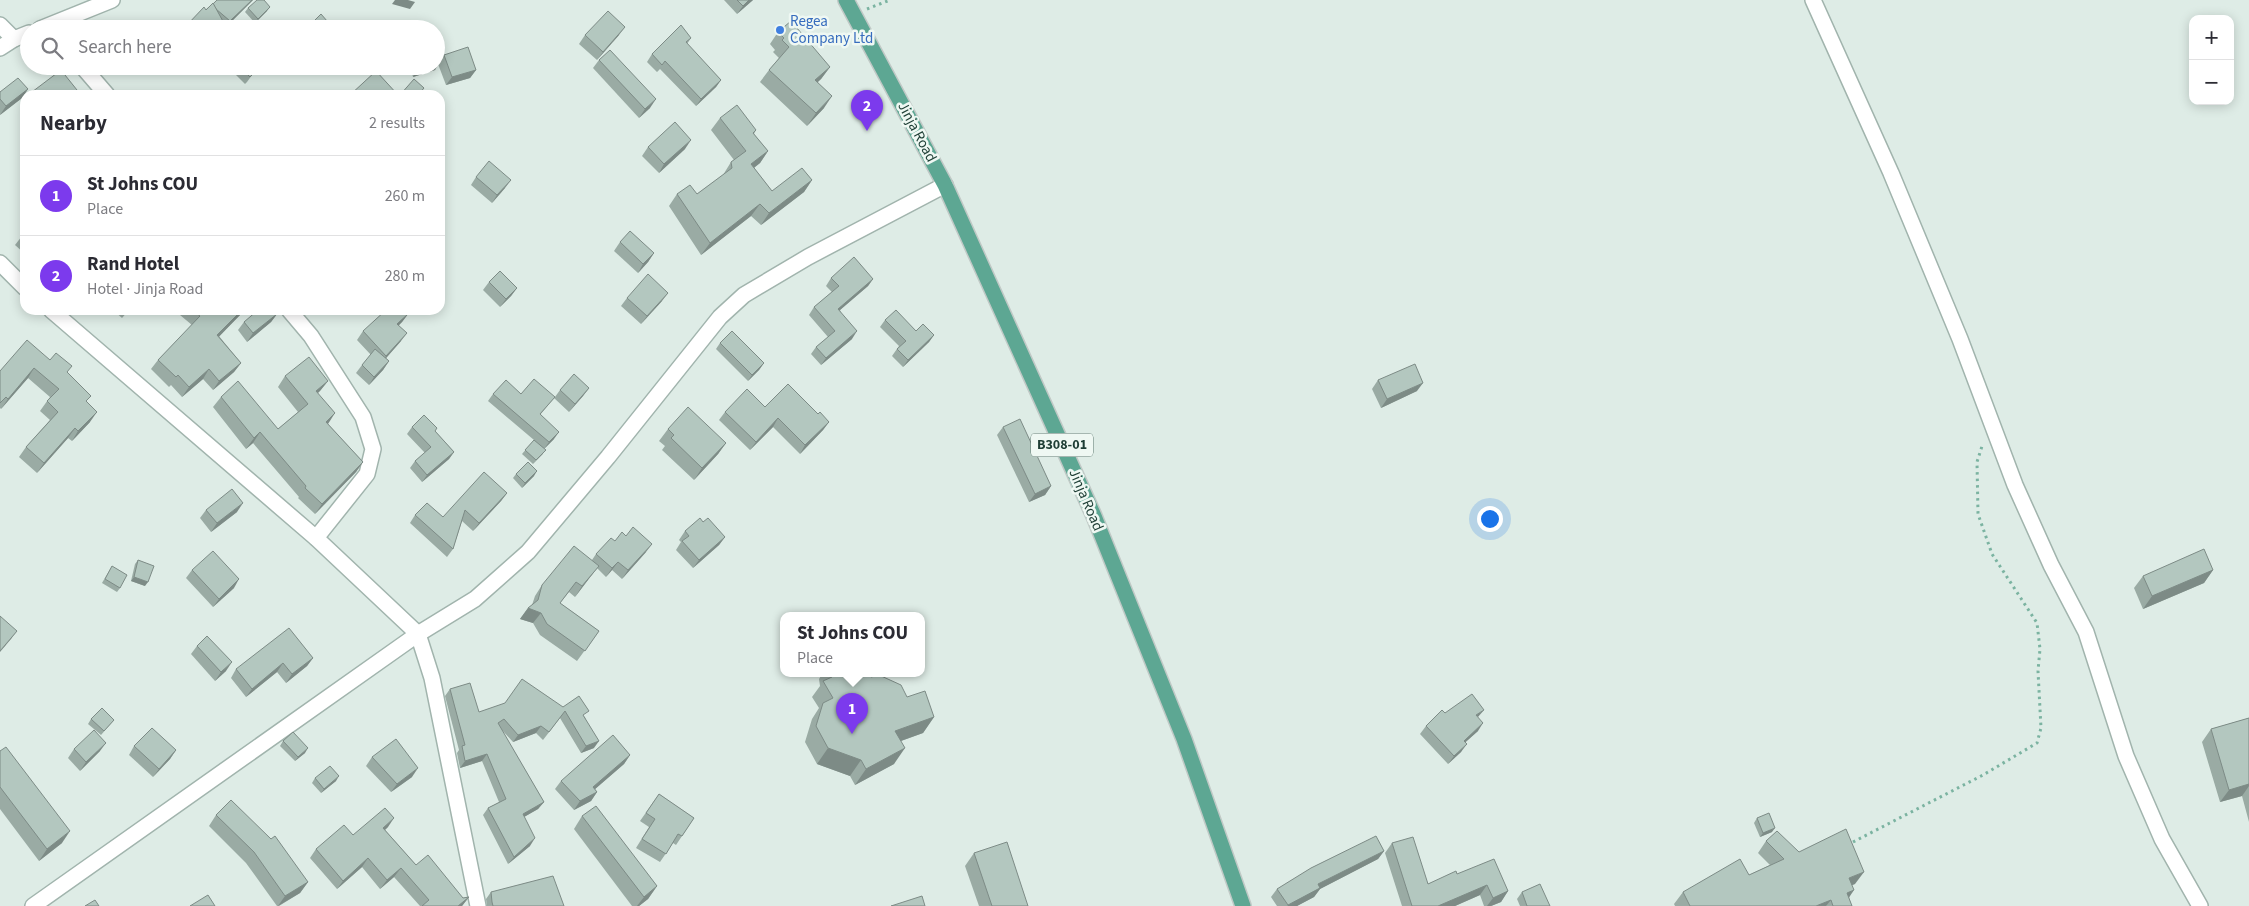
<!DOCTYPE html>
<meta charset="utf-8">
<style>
body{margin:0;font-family:"Source Sans 3",sans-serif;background:#f2f2f3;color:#2b2b33}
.controls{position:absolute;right:15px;top:15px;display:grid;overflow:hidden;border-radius:10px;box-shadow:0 2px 12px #0003}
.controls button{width:45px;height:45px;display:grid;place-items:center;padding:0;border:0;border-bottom:1px solid #e1e1e2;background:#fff;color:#2b2b33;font:25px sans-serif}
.you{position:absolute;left:1489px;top:518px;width:18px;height:18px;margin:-12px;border:4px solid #fff;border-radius:50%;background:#1a73e8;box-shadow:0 0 0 8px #1a73e833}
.badge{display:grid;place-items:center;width:32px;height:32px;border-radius:50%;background:#7c3aed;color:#fff;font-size:16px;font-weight:700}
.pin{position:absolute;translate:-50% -41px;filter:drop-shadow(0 1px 2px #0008)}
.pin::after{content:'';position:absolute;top:26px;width:18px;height:15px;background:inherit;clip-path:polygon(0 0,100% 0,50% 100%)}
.popup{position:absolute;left:780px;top:612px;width:145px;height:65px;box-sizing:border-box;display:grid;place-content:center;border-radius:10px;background:#fff;filter:drop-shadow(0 1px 4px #0005);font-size:16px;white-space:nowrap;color:#7c7c81}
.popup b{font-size:19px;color:#2b2b33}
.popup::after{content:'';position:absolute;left:50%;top:100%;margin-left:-10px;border:10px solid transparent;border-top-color:#fff}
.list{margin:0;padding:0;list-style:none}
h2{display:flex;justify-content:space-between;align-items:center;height:65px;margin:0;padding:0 20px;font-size:21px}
h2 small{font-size:16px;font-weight:400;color:#7c7c81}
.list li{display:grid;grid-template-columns:32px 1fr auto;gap:15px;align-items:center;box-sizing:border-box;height:80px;padding:0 20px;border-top:1px solid #e1e1e2}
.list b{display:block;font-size:19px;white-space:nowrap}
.list p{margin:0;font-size:16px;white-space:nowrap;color:#7c7c81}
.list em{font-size:16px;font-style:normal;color:#7c7c81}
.icon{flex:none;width:28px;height:28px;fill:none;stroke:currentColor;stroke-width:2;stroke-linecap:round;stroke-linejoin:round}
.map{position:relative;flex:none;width:2249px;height:906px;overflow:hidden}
.search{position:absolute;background:#fff;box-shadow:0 2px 12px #0003;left:20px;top:20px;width:425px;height:55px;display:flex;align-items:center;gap:12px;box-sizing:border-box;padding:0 18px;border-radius:28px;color:#7c7c81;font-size:19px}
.panel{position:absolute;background:#fff;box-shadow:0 2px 12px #0003;left:20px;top:90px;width:425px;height:225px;border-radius:15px}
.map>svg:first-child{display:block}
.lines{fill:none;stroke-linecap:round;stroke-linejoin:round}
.minor-casing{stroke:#a1b4ad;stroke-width:18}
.major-casing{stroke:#c0c9c6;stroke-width:18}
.path{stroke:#7bb3a1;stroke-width:3;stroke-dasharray:2.5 4;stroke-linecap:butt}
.minor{stroke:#fff;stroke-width:15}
.major{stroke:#5da793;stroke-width:15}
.wall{fill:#9aaba4}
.shaded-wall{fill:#7d8b86}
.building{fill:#b3c7bf;stroke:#7d8b86}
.shop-dot{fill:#3f7fe0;stroke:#eff8f3;stroke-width:2}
.labels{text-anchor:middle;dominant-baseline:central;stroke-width:5;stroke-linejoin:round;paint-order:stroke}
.shield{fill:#eff8f3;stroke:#5d766e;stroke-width:1}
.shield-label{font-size:14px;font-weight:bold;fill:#1e3e35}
.shop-label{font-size:15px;fill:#366cbe;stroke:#eff8f3;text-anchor:start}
.street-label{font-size:15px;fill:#1e3e35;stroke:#eff8f3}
</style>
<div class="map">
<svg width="2249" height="906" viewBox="0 0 2249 906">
<rect width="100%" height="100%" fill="#deece6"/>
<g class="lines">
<g class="minor-casing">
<g id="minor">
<polyline points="1813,0 1891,173 1960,339 2015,485 2051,565 2086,632 2126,756 2162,839 2200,906"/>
<polyline points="0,25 14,39"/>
<polyline points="40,29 112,0"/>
<polyline points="0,48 14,39 29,33"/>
<polyline points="82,66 107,95"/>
<polyline points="0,263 25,288"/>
<polyline points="51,310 316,538 418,634 432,678 478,906"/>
<polyline points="289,310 311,336 363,417 373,449 367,474 316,538"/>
<polyline points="33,906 418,634 475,599 528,552 608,457 720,317 744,295 808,257 945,185"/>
</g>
</g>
<g class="major-casing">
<polyline id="major" points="846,0 945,185 1094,516 1184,739 1243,906"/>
</g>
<g class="path">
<polyline points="867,9 890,0"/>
<polyline points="1853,842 1983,775 2037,743 2041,728 2038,671 2040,649 2037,623 1992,554 1978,514 1977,462 1983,443"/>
</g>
<use href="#minor" class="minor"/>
<use href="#major" class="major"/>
</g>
<g class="wall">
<polygon points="217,0 253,0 227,26 224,23 223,29 184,29 187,25"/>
<polygon points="724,0 753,0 737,14"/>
<polygon points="248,8 267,11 255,23 245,12"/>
<polygon points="778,32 830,67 821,79 818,82 824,108 807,126 760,82 769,70 779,58 773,52 775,50 770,44"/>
<polygon points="585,35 619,35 597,60 579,44"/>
<polygon points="691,38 687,44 721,80 716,87 696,106 660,69 657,72 647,62 652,54"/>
<polygon points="444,55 476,70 470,78 446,85 438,64"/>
<polygon points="599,60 650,108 639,118 593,68"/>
<polygon points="106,66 123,66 116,75"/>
<polygon points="227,66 247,66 252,75 247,82 245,84"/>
<polygon points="410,66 436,66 435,70 413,77"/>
<polygon points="28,89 22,98 0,115 0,92"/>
<polygon points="25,98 25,109 21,104"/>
<polygon points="720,118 756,130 754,134 768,151 760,163 754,168 772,191 812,180 804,192 761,225 751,216 701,255 669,206 677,194 697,194 723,175 731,162 734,160 711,130"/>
<polygon points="648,147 685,149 659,173 642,156"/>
<polygon points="476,177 505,188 492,203 471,185"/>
<polygon points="25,232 25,254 15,245"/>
<polygon points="620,242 654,253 648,262 638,273 614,251"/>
<polygon points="831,278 873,279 868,286 840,310 852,339 821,365 811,354 816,347 828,337 809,315 814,307 832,292 826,286"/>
<polygon points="489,282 517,288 511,296 500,307 483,290"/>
<polygon points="627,298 662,301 641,324 621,306"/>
<polygon points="113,310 129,310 122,318"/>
<polygon points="183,310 243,310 240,315 219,336 241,363 234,372 213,390 203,379 182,397 171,385 169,387 151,369 158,360 192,325 180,315"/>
<polygon points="277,314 271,322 247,342 238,330 244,322"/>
<polygon points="408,314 402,322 399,325 401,341 386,358 389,361 383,370 369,385 356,373 362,365 371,355 357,340 363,331"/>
<polygon points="885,320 916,331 934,335 929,342 903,367 892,356 899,346 880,327"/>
<polygon points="720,343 764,363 759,370 748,381 716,349"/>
<polygon points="50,360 67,373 87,402 90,422 72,441 68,438 37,473 19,457 26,447 50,420 40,411 50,397 28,378 1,409 0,408 0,371"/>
<polygon points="285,376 328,381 318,393 328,424 363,462 356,472 315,514 298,498 299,497 253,443 246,449 213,407 221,397 278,429 298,412 278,387"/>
<polygon points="1378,380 1417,391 1381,408 1372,389"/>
<polygon points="589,388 583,396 569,412 554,398 540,415 554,439 544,449 543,454 533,464 522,454 534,440 488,401 493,394 555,397 560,390"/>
<polygon points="765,407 829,422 823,430 800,454 773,427 750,450 719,420 725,412"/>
<polygon points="412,427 435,431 454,452 449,459 422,482 410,468 415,461 425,453 407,434"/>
<polygon points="1003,427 1051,486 1045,495 1029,502 997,435"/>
<polygon points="668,429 726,443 718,454 694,480 662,450 665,446 659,441"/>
<polygon points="516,474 534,476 522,488 513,478"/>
<polygon points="507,493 501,501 473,531 462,521 453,549 447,557 410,523 415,515 443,517"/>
<polygon points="206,510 237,512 211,532 200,518"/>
<polygon points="685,531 725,537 719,545 693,568 676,550 681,542 679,540"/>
<polygon points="615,541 646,552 622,579 612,570 606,577 597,568 575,597 569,592 560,603 599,631 577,661 540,635 533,623 520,619 528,608 532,605 535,596 542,585 592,560 596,554"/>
<polygon points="138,560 145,586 131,581 135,564"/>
<polygon points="112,566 120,588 117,592 102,583"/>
<polygon points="192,570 234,588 213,607 186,578"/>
<polygon points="2213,570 2204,583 2143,609 2134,588 2143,576"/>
<polygon points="197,646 226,671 215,681 191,654"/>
<polygon points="313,658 307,666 286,683 277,672 246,697 231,678 236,669"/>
<polygon points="823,673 869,673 871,677 907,697 934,717 923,733 901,741 894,764 855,785 850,776 817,764 805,742 812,719 819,708 812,697 820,686 819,679"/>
<polygon points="450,689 479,712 563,707 585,717 594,748 581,753 560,718 543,740 536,733 513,742 501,729 544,802 538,809 524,817 530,846 508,864 483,815 488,808 499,802 482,761 460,768 457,753 459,750 445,696"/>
<polygon points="1445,713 1478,718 1478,731 1465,742 1461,752 1448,764 1420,734 1426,726"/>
<polygon points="2249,718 2249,822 2242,796 2220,802 2202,742 2211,729"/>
<polygon points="91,719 114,720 101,735 88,724"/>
<polygon points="283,741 305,753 295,761 280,746"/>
<polygon points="134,746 176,750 170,759 153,777 129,755"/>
<polygon points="74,749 100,751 80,771 68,758"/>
<polygon points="0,751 62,843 39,861 0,809"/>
<polygon points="630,755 624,764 595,789 597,792 591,801 574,810 555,789 561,781"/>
<polygon points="372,757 412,777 391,792 366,766"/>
<polygon points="315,778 336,781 321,793 312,783"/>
<polygon points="659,794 694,818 676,845 673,843 660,862 636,848 649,827 640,821"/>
<polygon points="216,815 308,882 300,893 279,906 277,906 246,863 209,826"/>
<polygon points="582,816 657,886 648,899 639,906 632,906 574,829"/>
<polygon points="1757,818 1772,832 1760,837 1754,823"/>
<polygon points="388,827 385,830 416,865 463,898 469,897 462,906 420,906 394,877 380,889 362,867 337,889 310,858 316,849 353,835"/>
<polygon points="1766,841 1799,852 1855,884 1852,885 1849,898 1852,906 1675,906 1674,904 1683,892 1749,875 1770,865 1758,853"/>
<polygon points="1392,843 1428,884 1457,874 1508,891 1501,902 1491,906 1484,906 1480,895 1455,906 1402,906 1385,853"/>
<polygon points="1384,851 1378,859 1320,889 1314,897 1297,906 1277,906 1271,897 1277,889"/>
<polygon points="974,853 1028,906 979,906 965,866"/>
<polygon points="491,892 564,906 487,906 486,899"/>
<polygon points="1522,892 1550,906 1520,906 1517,899"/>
</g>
<g class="shaded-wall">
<polygon points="252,0 253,0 227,26 230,21"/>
<polygon points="395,0 408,0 415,2 410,9 392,4"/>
<polygon points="749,0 753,0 737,14 743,6"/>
<polygon points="270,7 267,11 255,23 258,19"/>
<polygon points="625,27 619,35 597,60 603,52"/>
<polygon points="438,65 435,70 413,77 416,72"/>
<polygon points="830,67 821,79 806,92 815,80"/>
<polygon points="476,70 470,78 446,85 452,77"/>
<polygon points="721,80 716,87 696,106 701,99"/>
<polygon points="28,89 22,98 0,115 6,106"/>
<polygon points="832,96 824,108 807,126 816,113"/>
<polygon points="656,99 650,108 639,118 645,109"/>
<polygon points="691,140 685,149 659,173 664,164"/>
<polygon points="768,151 760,163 743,176 751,164"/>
<polygon points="511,180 505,188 492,203 497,195"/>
<polygon points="812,180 804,192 761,225 769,213"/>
<polygon points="760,204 751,216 701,255 710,243"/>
<polygon points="654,253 648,262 638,273 643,264"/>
<polygon points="873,279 868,286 833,316 838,309"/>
<polygon points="517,288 511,296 500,307 506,299"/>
<polygon points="668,293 662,301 641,324 647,316"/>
<polygon points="242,310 243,310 240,315 211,345 217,335"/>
<polygon points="277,314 271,322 247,342 253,333"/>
<polygon points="408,314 402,322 391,333 397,324"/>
<polygon points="857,331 852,339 821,365 826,358"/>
<polygon points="407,333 401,341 380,365 386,356"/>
<polygon points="934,335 929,342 903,367 908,360"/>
<polygon points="389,361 383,370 369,385 374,377"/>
<polygon points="241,363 234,372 213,390 219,381"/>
<polygon points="764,363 759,370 748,381 752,375"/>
<polygon points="34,368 28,378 1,409 8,399"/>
<polygon points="209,369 203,379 182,397 189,387"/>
<polygon points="328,381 320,391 309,401 316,391"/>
<polygon points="1423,383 1417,391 1381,408 1387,399"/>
<polygon points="589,388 583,396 569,412 575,404"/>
<polygon points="97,412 90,422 72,441 78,431"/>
<polygon points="335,413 328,424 326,422"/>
<polygon points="778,418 773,427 750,450 756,442"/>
<polygon points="829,422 823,430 800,454 805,445"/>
<polygon points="75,428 68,438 37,473 44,463"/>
<polygon points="260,432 253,443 246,449 254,438"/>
<polygon points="559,432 554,439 544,449 549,442"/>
<polygon points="726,443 718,454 694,480 702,468"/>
<polygon points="454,452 449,459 422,482 427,475"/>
<polygon points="363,462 356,472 315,514 322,504"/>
<polygon points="537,471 534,476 522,488 525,483"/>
<polygon points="1051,486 1045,495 1029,502 1035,494"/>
<polygon points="507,493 501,501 473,531 479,523"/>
<polygon points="243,503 237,512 211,532 217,523"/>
<polygon points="725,537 719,545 693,568 699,560"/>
<polygon points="652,544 646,552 622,579 628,570"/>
<polygon points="618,562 612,570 606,577 612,568"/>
<polygon points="599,566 591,576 575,597 582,586"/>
<polygon points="2213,570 2204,583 2143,609 2152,596"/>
<polygon points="134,577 148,582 145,586 131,581"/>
<polygon points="239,579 234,588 213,607 219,599"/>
<polygon points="528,608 541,613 533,623 520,619"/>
<polygon points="17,631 11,639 0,652 0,651"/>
<polygon points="313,658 307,666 286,683 292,674"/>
<polygon points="232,662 226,671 215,681 221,672"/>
<polygon points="283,663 277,672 246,697 252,689"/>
<polygon points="1484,710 1478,717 1476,715"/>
<polygon points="934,717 923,733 884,747 895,731"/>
<polygon points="1483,723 1478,731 1458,749 1464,741"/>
<polygon points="541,726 536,733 513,742 518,735"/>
<polygon points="599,741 594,748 581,753 586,746"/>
<polygon points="106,743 100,751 80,771 86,762"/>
<polygon points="1467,744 1461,752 1448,764 1454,756"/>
<polygon points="308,748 305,753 295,761 298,757"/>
<polygon points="828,748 861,760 850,776 817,764"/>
<polygon points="905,748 894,764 855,785 866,769"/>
<polygon points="176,750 170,759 153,777 159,769"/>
<polygon points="487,754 482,761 460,768 465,761"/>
<polygon points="630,755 624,764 587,796 593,787"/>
<polygon points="418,768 412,777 391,792 397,784"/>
<polygon points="339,776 336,781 321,793 324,789"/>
<polygon points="2249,784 2249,786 2242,796 2220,802 2229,790"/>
<polygon points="597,792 591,801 574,810 580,801"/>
<polygon points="544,802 538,809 517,821 523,814"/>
<polygon points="394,818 388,827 377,837 383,828"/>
<polygon points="1775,828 1772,832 1760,837 1763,833"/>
<polygon points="70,831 62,843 39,861 47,849"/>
<polygon points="535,838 530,846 508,864 514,857"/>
<polygon points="1384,851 1378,859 1320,889 1314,897 1297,906 1287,906 1318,884"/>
<polygon points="368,858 362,867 337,889 343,881"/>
<polygon points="401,868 394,877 380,889 387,880"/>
<polygon points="1864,872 1855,884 1841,889 1849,878"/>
<polygon points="308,882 300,893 278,906 285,896"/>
<polygon points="1487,885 1480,895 1455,906 1438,906"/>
<polygon points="657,886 648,899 639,906 637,906 644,897"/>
<polygon points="1854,890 1846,902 1847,893"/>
<polygon points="1508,891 1501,902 1491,906 1487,906 1493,898"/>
<polygon points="469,897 462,906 458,906"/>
<polygon points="1831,900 1826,906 1816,906"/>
</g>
<g class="building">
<polygon points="217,0 252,0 230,21 216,9 213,4"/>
<polygon points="257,0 264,0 270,7 258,19 248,8"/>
<polygon points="737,0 749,0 743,6"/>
<polygon points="213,3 225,25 222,28 223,29 191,29 187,25 204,7 206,10"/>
<polygon points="608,11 625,27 603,52 585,35"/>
<polygon points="321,14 334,29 306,29"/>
<polygon points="133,21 142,29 126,29"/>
<polygon points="791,21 830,67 815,80 832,96 816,113 769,70 789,47 782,40 784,38 778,32"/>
<polygon points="681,25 691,38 686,42 721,80 701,99 665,61 662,65 652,54"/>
<polygon points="468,47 476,70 452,77 444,55"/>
<polygon points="610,50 656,99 645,109 599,60"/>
<polygon points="239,66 247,66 252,75 250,77"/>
<polygon points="414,66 435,66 416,72"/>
<polygon points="61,70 81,95 28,95"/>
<polygon points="376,71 398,95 350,95"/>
<polygon points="18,78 28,89 6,106 0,99 0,92"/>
<polygon points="414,79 424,88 418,95 400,95"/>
<polygon points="737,105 756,130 753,133 768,151 751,164 772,191 802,168 812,180 769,213 760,204 710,243 677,194 690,185 697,194 732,168 731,162 746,151 720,118"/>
<polygon points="675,122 691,140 664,164 648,147"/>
<polygon points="489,161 511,180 497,195 476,177"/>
<polygon points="630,231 654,253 643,264 620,242"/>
<polygon points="25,232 25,241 21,238"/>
<polygon points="854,257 873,279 838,309 857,331 826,358 816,347 835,331 814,307 839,286 831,278"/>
<polygon points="500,271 517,288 506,299 489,282"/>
<polygon points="648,274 668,293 647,316 627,298"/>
<polygon points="192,310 242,310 217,335 241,363 219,381 209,369 189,387 178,375 176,377 158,360 200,316"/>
<polygon points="258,310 274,310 277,314 253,333 244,322"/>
<polygon points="386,310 404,310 408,314 397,324 407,333 386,356 363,331"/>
<polygon points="896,310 916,331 923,324 934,335 908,360 897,349 906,341 885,320"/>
<polygon points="732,331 764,363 752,375 720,343"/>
<polygon points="27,340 50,360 56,353 72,366 67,372 91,396 86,401 97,412 78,431 75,428 44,463 26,447 58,412 47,401 59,389 34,368 8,399 6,397 0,403 0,371"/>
<polygon points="375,349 389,361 374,377 362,365"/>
<polygon points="309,357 328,381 316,391 335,413 326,422 363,462 322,504 305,488 306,486 260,432 254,438 221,397 238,381 278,429 308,404 285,376"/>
<polygon points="1415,364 1423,383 1387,399 1378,380"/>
<polygon points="574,374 589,388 575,404 560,390"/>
<polygon points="534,379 555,397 540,414 559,432 549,442 493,394 506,380 521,394"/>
<polygon points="788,384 818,414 820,412 829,422 805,445 778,418 756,442 725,412 747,389 765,407"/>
<polygon points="688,407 726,443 702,468 671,438 674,435 668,429"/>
<polygon points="424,415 437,428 435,431 454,452 427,475 415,461 431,447 412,427"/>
<polygon points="1020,419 1051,486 1035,494 1003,427"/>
<polygon points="534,440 546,450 536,460 525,450"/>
<polygon points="528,462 537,471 525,483 516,474"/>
<polygon points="484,472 507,493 479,523 465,510 453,549 415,515 427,503 443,517"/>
<polygon points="232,489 243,503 217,523 206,510"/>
<polygon points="700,518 703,522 708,518 725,537 699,560 682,541 689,536 685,531"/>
<polygon points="633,527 652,544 628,570 618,562 612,568 596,554 611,538 615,541 622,532 626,536"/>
<polygon points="574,546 599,566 582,586 576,582 560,603 599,631 585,651 547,624 541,613 528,608 538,600 542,585"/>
<polygon points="2204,549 2213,570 2152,596 2143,576"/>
<polygon points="213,551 239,579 219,599 192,570"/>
<polygon points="138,560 154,566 148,582 134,577"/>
<polygon points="112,566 127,575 120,588 105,579"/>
<polygon points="0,616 17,631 0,651"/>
<polygon points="289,628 313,658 292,674 283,663 252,689 236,669"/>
<polygon points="207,636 232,662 221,672 197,646"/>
<polygon points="832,673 869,673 871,677 879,675 901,685 907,697 925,691 934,717 895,731 905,748 866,769 861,760 828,748 816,726 823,703 833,698 823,681 832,677"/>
<polygon points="522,679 563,707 579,696 589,711 583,715 599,741 586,746 565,711 549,732 541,726 518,735 504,719 498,723 544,802 523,814 535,838 514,857 488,808 506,799 487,754 465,761 462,746 465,745 450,689 470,683 479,712 505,703"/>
<polygon points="1472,694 1484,710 1476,715 1483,723 1464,741 1467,744 1454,756 1426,726 1442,710 1445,713"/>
<polygon points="102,708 114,720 104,731 91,719"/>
<polygon points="2249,718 2249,784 2229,790 2211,729"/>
<polygon points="152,728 176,750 159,769 134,746"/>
<polygon points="94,730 106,743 86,762 74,749"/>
<polygon points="293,732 308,748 298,757 283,741"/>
<polygon points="613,735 630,755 593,787 597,792 580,801 561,781"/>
<polygon points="396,739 418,768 397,784 372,757"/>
<polygon points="6,747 70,831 47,849 0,787 0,751"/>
<polygon points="330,766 339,776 324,789 315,778"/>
<polygon points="659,794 694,818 682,836 678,834 666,854 642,839 655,819 646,813"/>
<polygon points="231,800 271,839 275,836 308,882 285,896 254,852 216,815"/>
<polygon points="596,806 657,886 644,897 582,816"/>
<polygon points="385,808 394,818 383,828 416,865 428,855 463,898 469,897 458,906 422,906 429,900 401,868 387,880 368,858 343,881 316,849 344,825 353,835"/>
<polygon points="1769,813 1775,828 1763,833 1757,818"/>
<polygon points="1846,829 1864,872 1849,878 1854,890 1847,893 1852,906 1833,906 1831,900 1816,906 1690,906 1683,892 1740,859 1749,875 1784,859 1766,841 1777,831 1799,852"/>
<polygon points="1376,836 1384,851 1318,884 1320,888 1288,905 1277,889 1311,868"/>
<polygon points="1413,837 1428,884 1456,871 1457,874 1494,859 1508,891 1493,898 1487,885 1438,906 1412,906 1392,843"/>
<polygon points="1007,842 1028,906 992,906 974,853"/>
<polygon points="553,876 564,906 493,906 492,902 491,892"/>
<polygon points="1540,884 1550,906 1527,906 1522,892"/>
<polygon points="208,895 215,906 190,906"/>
<polygon points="922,896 925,906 891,906"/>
<polygon points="95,900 99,906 85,906"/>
</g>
<circle class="shop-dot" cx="780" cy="30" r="5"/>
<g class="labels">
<rect class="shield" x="1031" y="433.5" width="62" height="23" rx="4"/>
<g class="shield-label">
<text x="1062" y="445">B308-01</text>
</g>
<g class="shop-label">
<text x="790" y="21">Regea<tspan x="790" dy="17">Company Ltd</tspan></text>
</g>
<g class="street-label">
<text transform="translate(917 132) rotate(62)">Jinja Road</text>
<text transform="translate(1086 500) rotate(67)">Jinja Road</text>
</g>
</g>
</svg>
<div class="controls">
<button>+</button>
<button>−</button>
</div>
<div class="you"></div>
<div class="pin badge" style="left:852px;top:734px">1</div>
<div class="popup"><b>St Johns COU</b>Place</div>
<div class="pin badge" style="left:867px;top:131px">2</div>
<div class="search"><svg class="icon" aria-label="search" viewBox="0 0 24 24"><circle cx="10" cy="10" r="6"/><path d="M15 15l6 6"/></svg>Search here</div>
<section class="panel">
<h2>Nearby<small>2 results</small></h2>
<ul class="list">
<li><span class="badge">1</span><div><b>St Johns COU</b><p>Place</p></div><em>260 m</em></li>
<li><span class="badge">2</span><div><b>Rand Hotel</b><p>Hotel · Jinja Road</p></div><em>280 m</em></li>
</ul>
</section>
</div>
